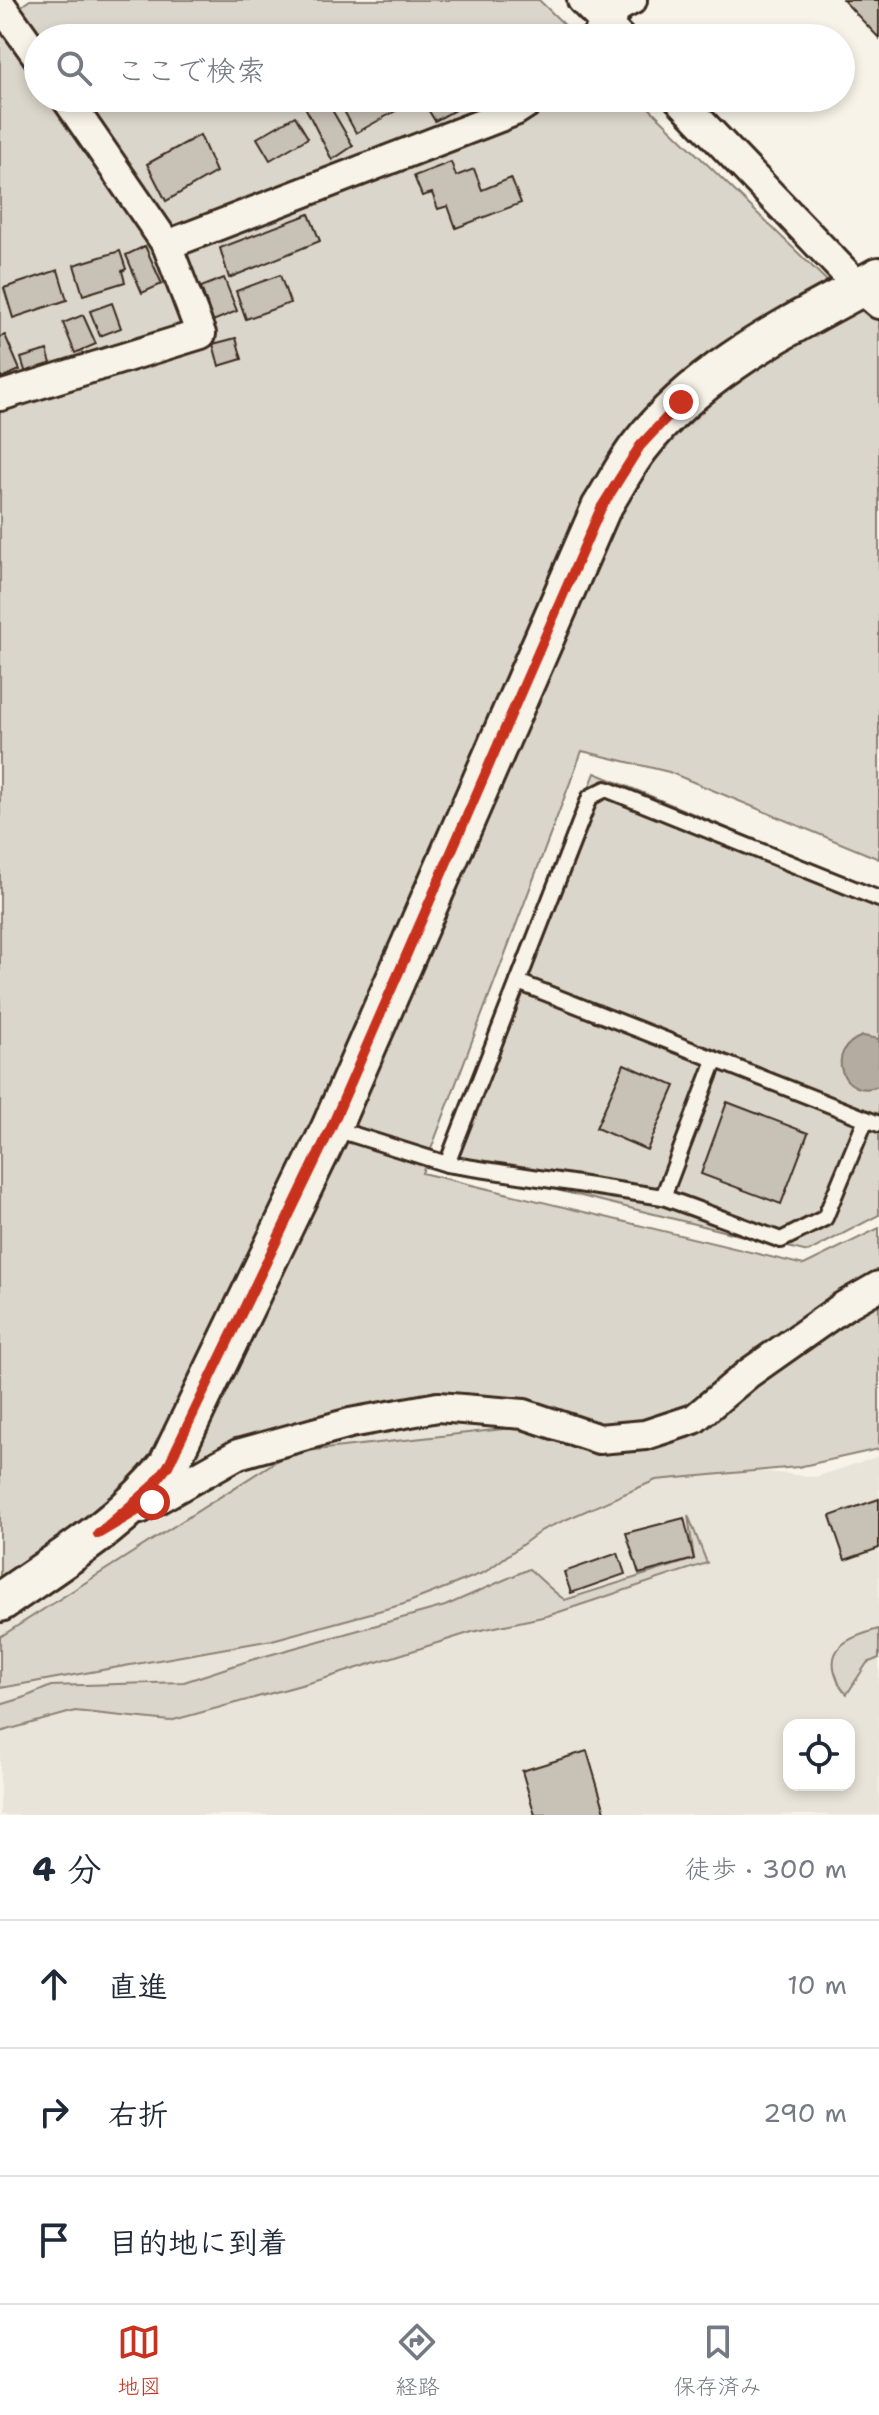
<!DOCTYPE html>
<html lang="ja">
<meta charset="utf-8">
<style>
body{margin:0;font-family:"Shantell Sans","Klee One",sans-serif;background:#f6f6f7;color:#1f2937}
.controls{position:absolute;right:24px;bottom:24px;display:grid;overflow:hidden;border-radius:16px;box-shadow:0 4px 12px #0003}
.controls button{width:72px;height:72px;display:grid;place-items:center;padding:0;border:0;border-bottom:2px solid #e0e1e3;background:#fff;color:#1f2937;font:40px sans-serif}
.stop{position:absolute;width:24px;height:24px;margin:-18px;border:6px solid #c8321e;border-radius:50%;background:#fff}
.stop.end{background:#c8321e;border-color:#fff;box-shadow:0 2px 8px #0008}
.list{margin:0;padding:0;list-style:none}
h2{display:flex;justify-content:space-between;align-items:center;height:104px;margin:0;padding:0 32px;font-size:34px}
h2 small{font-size:26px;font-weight:400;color:#747a83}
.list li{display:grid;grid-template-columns:52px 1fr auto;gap:24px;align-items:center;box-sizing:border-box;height:128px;padding:0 32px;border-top:2px solid #e0e1e3}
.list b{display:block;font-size:30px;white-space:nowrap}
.list em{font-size:26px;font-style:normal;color:#747a83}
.icon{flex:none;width:44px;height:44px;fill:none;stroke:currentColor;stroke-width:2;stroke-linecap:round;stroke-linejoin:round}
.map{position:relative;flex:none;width:879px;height:1815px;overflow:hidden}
.search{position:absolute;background:#fff;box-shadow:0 4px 12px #0003;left:24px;right:24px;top:24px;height:88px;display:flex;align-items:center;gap:20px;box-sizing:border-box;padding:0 28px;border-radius:44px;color:#747a83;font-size:30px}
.sheet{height:488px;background:#fff}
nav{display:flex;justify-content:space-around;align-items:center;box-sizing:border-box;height:112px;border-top:2px solid #e0e1e3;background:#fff;font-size:22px;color:#747a83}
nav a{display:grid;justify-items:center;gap:4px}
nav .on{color:#c8321e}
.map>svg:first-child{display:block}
.built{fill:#e9e4d9;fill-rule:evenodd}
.green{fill:#dbd6cb;stroke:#8b8074;stroke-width:2}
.water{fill:#b4aca0;stroke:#84786c;stroke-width:2}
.building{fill:#c8c1b6;stroke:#3b2a1e;stroke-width:2}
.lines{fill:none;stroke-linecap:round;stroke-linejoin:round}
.lane-casing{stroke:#3b2a1e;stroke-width:20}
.street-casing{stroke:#3b2a1e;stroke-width:34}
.secondary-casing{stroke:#3b2a1e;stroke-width:44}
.lane{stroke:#f7f3e8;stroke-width:14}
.street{stroke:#f7f3e8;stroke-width:28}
.secondary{stroke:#f7f3e8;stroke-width:38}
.route{stroke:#c8321e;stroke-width:10}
</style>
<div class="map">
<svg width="879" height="1815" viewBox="0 0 879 1815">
<rect width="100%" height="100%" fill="#f7f3e8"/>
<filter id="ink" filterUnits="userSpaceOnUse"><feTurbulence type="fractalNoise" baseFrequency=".0125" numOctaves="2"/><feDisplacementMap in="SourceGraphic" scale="16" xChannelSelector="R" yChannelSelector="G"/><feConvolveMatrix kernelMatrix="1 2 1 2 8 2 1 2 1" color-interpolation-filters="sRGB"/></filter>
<g filter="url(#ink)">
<path class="built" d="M 515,1413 L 684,1463 L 816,1477 L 879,1456 L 879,1815 L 0,1815 L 0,1596 L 152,1502 L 385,1416 ZM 789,1725 L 849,1725 L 849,1785 L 789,1785 Z"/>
<g class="green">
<polygon points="30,0 539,0 578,38 38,38 38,98 639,98 826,280 879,315 879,859 669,772 582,751 422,1173 804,1265 879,1228 879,1449 798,1467 656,1480 542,1530 485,1572 404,1604 272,1640 0,1688 0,1637 289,1453 530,1426 585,1435 435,1391 146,1481 0,1581 0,21"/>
<polygon points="595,773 879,891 879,1215 808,1252 443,1162"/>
<path d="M 688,1515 L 707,1563 L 547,1616 L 472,1632 L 323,1679 L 170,1721 L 75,1711 L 0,1732 L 0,1705 L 23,1698 L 51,1686 L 184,1682 L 251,1660 L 445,1606 L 529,1569 C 541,1579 551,1590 565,1600 L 694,1559 Z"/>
<path d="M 879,1629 L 879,1658 L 867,1663 L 847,1694 C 841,1689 839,1685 837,1678 C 823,1645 854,1636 879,1629 Z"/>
</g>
<path class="water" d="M 863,1036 L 879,1039 L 879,1086 C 842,1101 823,1049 863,1036 Z"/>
<g class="building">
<polygon points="843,0 879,0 879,38"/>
<polygon points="312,98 325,98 353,146 332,160 303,103"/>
<polygon points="337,98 407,98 410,103 356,133"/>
<polygon points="421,98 449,98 455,110 435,121"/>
<polygon points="295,116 308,138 270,160 257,138"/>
<polygon points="200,135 216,172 166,201 147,164"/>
<polygon points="451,162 456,176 474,169 482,190 511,178 521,203 456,228 448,206 438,209 432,193 422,196 414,176"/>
<polygon points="309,214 320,241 229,278 220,248"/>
<polygon points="145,246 162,284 142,293 126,255"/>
<polygon points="120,251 126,269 122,271 125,282 83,295 74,265"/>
<polygon points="58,270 67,300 13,318 4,288"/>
<polygon points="280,275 290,303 246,319 236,291"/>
<polygon points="224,278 237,311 213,321 201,287"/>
<polygon points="112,303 121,328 100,336 90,311"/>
<polygon points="83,315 96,344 75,353 63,323"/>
<polygon points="5,335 20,370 1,378 0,337"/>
<polygon points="236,338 242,359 219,366 213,344"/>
<polygon points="47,350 53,370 27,377 21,358"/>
<polygon points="624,1064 675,1086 647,1150 596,1128"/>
<polygon points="727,1102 808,1133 781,1204 701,1174"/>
<polygon points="879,1499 879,1548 845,1560 830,1516"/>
<polygon points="684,1518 694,1559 639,1574 626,1533"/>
<polygon points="618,1553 625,1574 571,1593 564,1572"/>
<polygon points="587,1751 606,1815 535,1815 522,1771"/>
</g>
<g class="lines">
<g class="lane-casing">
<g id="lane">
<polyline points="518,982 879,1124"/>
<polyline points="332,1128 447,1164 663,1197 715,1060"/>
<polyline points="447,1164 590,797 606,789 879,899"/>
<polyline points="663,1197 781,1240 825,1218 866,1119"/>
</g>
</g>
<g class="street-casing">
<g id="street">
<polyline points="582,0 620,38"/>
<polyline points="0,4 38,57"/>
<polyline points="595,38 620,6 632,0"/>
<polyline points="678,98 860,288 879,304"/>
<polyline points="167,245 515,111 535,98"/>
<polyline points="0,396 201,334 167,245 66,98"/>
<polyline points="140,1509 238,1454 350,1423 438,1407 524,1414 599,1439 645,1435 694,1419 749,1373 844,1306 879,1286"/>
</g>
</g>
<g class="secondary-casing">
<path id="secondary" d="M 0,1602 C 58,1561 124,1523 168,1466 L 331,1128 L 601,508 C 614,488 625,465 640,446 C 701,367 794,324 879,277"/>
</g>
<use href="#lane" class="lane"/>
<use href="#street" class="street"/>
<use href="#secondary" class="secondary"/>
</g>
</g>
<g class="lines" filter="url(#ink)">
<polyline class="route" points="152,1502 98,1534 152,1487 168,1466 331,1128 601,508 640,446 681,402"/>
</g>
</svg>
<div class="controls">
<button><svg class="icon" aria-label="locate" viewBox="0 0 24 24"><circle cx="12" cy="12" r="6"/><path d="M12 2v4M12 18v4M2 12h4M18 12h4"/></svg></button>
</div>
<div class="stop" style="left:152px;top:1502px"></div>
<div class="stop end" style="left:681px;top:402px"></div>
<div class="search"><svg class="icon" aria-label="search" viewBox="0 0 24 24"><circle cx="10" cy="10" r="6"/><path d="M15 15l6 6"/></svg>ここで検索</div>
</div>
<section class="sheet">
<h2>4 分<small>徒歩 · 300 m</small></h2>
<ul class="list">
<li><svg class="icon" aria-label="ahead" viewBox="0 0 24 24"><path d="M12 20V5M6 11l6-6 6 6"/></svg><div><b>直進</b></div><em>10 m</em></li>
<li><svg class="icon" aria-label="right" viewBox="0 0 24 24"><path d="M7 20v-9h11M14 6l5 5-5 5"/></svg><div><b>右折</b></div><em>290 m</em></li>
<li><svg class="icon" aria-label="arrive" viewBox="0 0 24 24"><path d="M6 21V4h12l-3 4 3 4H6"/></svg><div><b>目的地に到着</b></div></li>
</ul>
</section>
<nav>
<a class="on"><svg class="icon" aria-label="map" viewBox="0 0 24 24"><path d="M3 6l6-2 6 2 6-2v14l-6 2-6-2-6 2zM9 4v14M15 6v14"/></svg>地図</a>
<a><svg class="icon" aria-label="directions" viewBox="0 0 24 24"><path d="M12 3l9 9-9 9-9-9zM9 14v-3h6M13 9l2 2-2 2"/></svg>経路</a>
<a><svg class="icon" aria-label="saved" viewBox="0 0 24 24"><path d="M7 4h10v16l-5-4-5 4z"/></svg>保存済み</a>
</nav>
